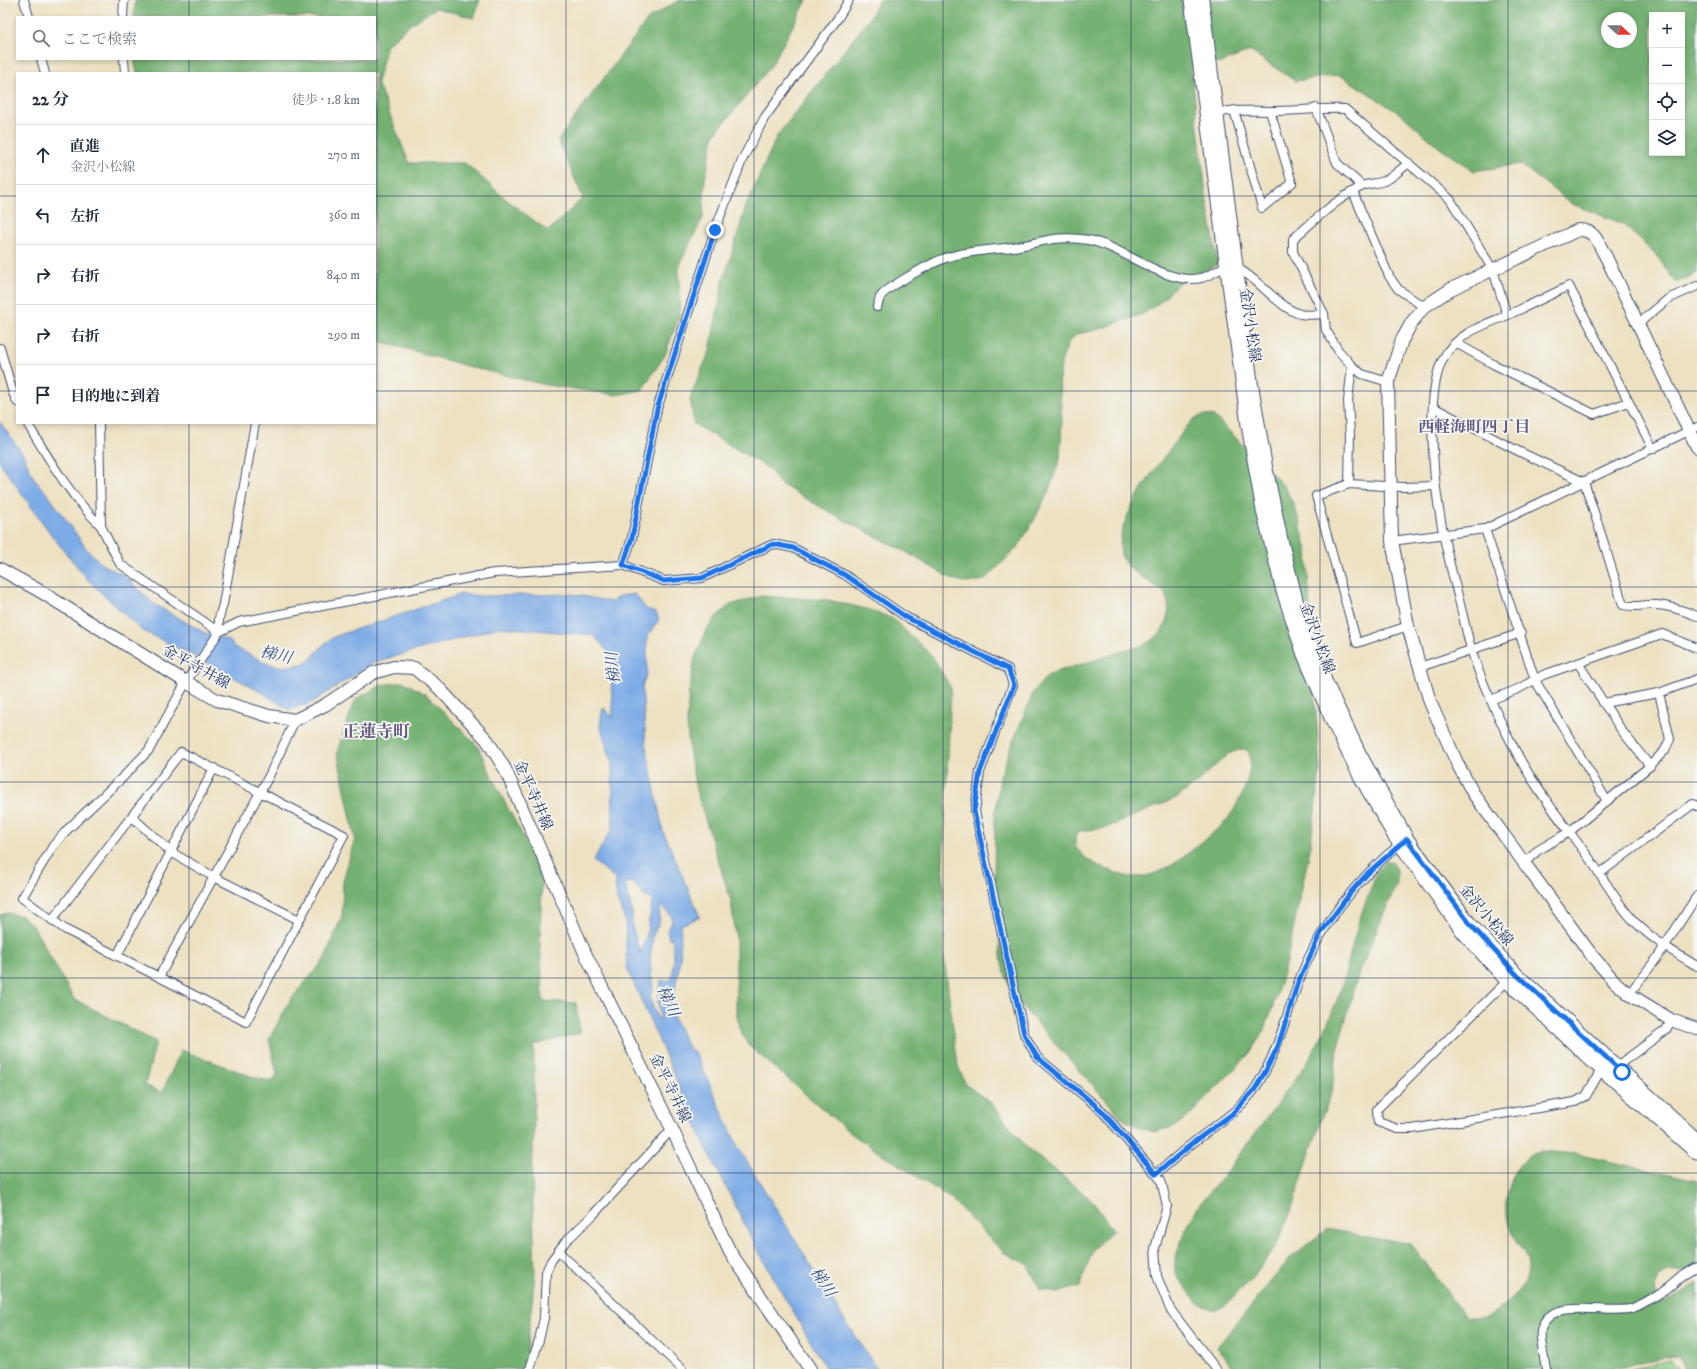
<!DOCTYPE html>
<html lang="ja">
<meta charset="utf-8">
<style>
body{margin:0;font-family:"IM FELL DW Pica","Noto Serif JP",serif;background:#f2f2f3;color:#1f2937}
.controls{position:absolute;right:12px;top:12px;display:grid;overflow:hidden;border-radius:0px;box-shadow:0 2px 6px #0003}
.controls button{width:36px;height:36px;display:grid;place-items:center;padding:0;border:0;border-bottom:1px solid #e0e1e3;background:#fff;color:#1f2937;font:20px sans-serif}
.compass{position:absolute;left:1601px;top:12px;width:36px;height:36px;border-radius:50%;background:#fff;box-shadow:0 2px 6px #0003;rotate:111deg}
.stop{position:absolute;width:12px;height:12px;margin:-9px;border:3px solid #1a73e8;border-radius:50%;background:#fff}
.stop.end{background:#1a73e8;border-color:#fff;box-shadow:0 1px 4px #0008}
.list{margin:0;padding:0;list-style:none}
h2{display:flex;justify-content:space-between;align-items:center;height:52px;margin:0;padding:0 16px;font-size:17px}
h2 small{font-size:13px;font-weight:400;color:#747a83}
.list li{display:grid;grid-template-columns:26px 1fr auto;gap:12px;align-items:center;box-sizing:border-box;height:60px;padding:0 16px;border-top:1px solid #e0e1e3}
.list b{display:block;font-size:15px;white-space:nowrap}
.list p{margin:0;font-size:13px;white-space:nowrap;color:#747a83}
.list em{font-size:13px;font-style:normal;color:#747a83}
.icon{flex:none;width:22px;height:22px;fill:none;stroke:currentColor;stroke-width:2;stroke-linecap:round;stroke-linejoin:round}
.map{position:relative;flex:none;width:1697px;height:1369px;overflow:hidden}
.search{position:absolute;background:#fff;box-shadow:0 2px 6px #0003;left:16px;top:16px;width:360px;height:44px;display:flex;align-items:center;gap:10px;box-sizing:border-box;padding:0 14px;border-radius:0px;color:#747a83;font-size:15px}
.panel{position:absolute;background:#fff;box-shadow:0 2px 6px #0003;left:16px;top:72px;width:360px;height:352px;border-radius:0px}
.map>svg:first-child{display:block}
.green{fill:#91ce84;stroke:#567e71}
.forest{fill:#74b172;stroke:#487068;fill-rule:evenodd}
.water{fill:#7dabe6;stroke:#4c6da2;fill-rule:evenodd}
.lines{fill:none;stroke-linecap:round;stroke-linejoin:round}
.street-casing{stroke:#3a4a6d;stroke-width:10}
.secondary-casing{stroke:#3a4a6d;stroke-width:14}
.primary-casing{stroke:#3a4a6d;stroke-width:15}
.street{stroke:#fff;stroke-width:8}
.secondary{stroke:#fff;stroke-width:12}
.primary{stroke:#fff;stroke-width:13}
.route{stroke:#1a73e8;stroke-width:5}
.grid{fill:none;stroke:#1b2f5e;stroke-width:1;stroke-opacity:0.55}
.labels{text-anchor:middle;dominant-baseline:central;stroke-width:3.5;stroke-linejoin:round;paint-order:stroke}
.street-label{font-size:15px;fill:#1b2f5e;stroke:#f6f6f2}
.neighbourhood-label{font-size:16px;font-weight:bold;fill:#635883;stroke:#f6f6f2}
.water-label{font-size:16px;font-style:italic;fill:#385487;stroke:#f6f6f2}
.quarter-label{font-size:17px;font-weight:bold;fill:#635883;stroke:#f6f6f2}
</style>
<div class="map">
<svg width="1697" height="1369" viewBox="0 0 1697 1369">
<rect width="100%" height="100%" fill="#f6f6f2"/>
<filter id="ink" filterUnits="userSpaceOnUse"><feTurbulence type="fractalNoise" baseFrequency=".025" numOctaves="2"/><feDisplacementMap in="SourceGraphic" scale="8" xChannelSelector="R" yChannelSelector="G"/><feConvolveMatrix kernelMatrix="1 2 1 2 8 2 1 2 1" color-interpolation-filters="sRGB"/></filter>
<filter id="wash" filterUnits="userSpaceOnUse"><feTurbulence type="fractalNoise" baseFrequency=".012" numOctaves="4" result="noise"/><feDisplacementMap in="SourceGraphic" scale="16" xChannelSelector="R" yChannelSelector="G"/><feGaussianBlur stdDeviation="0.9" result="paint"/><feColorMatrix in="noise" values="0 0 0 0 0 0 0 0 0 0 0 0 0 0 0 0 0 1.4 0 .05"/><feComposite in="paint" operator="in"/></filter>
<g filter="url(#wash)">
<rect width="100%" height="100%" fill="#ede1c1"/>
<polygon class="green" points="1671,1361 1679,1369 1632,1369"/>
<g class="forest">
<polygon points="135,0 480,0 474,18 436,8 409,25 387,45 377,82 409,163 465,163 508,201 548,231 583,198 558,140 648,19 679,0 807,0 771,66 714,135 705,179 703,218 679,265 680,314 665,355 642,390 617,395 546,385 470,367 375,340 375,73 137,73 134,60 375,59 375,17 134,17"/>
<path d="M 879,0 L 1697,0 L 1697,273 L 1676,283 L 1656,255 L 1623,224 L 1572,204 L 1520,164 L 1474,171 L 1441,149 L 1402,115 L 1340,75 L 1295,81 L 1250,51 L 1221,63 L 1191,68 L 1206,195 L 1218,264 L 1177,284 L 1163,300 L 1143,314 L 1096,330 L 1077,334 L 1068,343 L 1062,360 L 1059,378 L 1062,422 L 1060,459 L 1048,493 L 1033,522 L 1018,547 L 985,580 L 968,583 L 952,579 L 904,551 L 842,519 L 780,484 L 768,468 L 694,424 L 690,398 L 710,350 L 723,282 L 746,206 L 777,136 L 872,15 ZM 1652,15 L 1682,15 L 1682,153 L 1652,153 ZM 1607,18 L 1631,18 L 1631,42 L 1607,42 Z"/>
<path d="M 1204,415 L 1214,416 L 1284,486 L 1294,505 L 1300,524 L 1307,550 L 1313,673 L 1320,770 L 1310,849 L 1288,955 L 1276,997 L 1265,1029 L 1249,1054 L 1188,1117 L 1173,1127 L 1153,1132 L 1141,1128 L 1124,1120 L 1016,1000 L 1009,984 L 1002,965 L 994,883 L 995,815 L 1000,777 L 1012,744 L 1034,691 L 1049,674 L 1144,645 L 1159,635 L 1166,624 L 1169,610 L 1166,594 C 1156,586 1127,569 1123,560 C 1108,527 1157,466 1176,441 C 1181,435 1187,425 1193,420 C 1196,417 1201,416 1204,415 ZM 1241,749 C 1252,749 1250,759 1250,767 C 1248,784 1236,810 1225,822 C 1218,829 1211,834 1204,840 C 1183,858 1156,882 1126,876 C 1121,875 1116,873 1112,871 C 1096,866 1084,859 1075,846 L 1075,837 L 1080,831 L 1106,828 L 1176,798 L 1197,783 L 1228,754 Z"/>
<polygon points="762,596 828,600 871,610 893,619 932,656 951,688 943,863 944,957 958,1066 966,1085 991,1103 1027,1148 1093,1201 1113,1230 1093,1249 1080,1286 1057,1293 1040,1289 1028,1265 1003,1252 950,1198 853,1135 748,1045 739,1028 736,1009 736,937 731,901 696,790 689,749 687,723 689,690 695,658 706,631 716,617 730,605"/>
<polygon points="404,682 427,695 477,745 500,793 524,838 542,879 540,939 543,1001 576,1003 580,1033 534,1045 534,1134 532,1170 535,1274 526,1358 523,1369 0,1369 0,915 8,913 22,916 33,926 74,999 156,1042 145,1085 162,1093 181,1050 248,1075 272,1082 277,1074 269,1039 291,999 324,960 342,916 343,881 355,838 337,752 346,724 356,699 381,685"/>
<polygon points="1386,861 1393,863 1397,870 1397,883 1359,972 1337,1050 1332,1092 1321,1119 1291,1211 1276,1246 1252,1278 1223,1308 1214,1310 1198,1303 1175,1274 1175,1261 1184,1233 1199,1205 1228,1170 1305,1066 1324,1032 1341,990 1359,920 1373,883 1379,868"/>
<path d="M 1540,1151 L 1576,1154 L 1697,1181 L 1697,1269 C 1687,1272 1668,1268 1660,1275 C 1658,1276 1657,1280 1656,1283 C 1651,1292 1658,1298 1664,1303 L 1697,1284 L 1697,1369 L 1685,1369 L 1679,1356 L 1607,1369 L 1234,1369 L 1217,1347 L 1290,1258 L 1327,1229 L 1412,1245 L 1466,1317 C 1472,1317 1479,1318 1485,1317 C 1495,1315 1519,1293 1524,1284 C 1528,1277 1529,1267 1527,1260 C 1523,1247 1512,1238 1509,1225 C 1502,1203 1510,1170 1529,1155 C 1532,1153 1536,1152 1540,1151 Z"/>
</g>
<path class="water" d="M 0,422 L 24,456 L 34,479 L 49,496 L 86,548 L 103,565 L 125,576 L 154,604 L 205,633 L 230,641 L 234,647 L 268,664 L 285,667 L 302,664 L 312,658 L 324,644 L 336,636 L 462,594 L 481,596 L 573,594 L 612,602 L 620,596 L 635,594 L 646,609 L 656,612 L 659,620 L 647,636 L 647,673 L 642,686 L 646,746 L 663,831 L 700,917 L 681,925 L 680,960 L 671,1012 L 689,1049 L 695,1052 L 738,1147 L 845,1321 L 877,1369 L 826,1369 L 756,1247 L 705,1145 L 627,968 L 625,920 L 617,900 L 615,878 L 593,861 L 613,827 L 612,764 L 600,725 L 603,707 L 613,718 L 610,655 L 594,635 L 500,627 L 374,662 L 311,703 L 289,710 L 265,694 L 192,655 L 141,630 L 88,580 L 53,537 L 0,463 ZM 632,882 L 645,897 L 650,898 L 652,902 L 646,938 L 640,953 L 632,926 L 632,911 L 625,883 ZM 660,906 C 669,913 678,917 667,930 L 669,939 L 672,937 L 674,957 L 672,979 L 667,981 L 661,980 L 658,1003 L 660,1016 L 659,1021 L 653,1008 L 650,995 L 653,992 L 650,961 L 653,935 L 659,924 Z"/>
</g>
<g filter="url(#ink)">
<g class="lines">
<g class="street-casing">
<g id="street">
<polyline points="24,0 29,17"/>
<polyline points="123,17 124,0"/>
<polyline points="41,59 45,73"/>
<polyline points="124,59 125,73"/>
<polyline points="1316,108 1337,163 1362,186"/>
<polyline points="1234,110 1262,208 1292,183 1270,111"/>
<path d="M 1217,112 C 1235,110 1252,111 1270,111 C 1295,111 1320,108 1345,109 L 1450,199 L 1493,270 L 1507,315"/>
<polyline points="1353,192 1389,276 1398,289 1424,307"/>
<path d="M 1237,268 C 1258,278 1280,309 1300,314 C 1307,316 1317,314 1324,314"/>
<path d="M 877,307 C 878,304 879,299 881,296 C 890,285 938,259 952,256 C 974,250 997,250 1019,246 C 1045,241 1061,235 1088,240 C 1123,246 1165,286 1201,278 C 1210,276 1219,269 1226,266"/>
<polyline points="1638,324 1668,299 1697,286"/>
<polyline points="1456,343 1493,364 1594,414 1629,402"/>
<polyline points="0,348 13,393 17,402"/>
<path d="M 1388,382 L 1362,374 L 1352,366 L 1338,350 L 1326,330 L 1324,314 L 1293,252 L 1293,239 C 1315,220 1336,199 1363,186 C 1369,183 1377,184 1384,181 C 1393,178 1400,169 1409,163"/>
<path d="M 1433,407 L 1518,451 L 1584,482 C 1598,522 1610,564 1623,605 C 1635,608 1645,604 1657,605 C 1671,606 1685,611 1697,616"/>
<path d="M 27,423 C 49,459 70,496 101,526"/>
<polyline points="99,423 101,526 120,564 219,632 239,622 494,573 623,565 632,538 657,409 715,230 743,158 765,117 838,18 849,0"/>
<polyline points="255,423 223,604 219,618 219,632 186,682 149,750 124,776 67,830 53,846 22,898 66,930 159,977 269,776 295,720"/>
<path d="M 1653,449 L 1569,286 C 1548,296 1528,306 1508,315 C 1484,325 1455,334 1443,359 C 1429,386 1432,437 1434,467 C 1437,509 1446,551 1457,592 C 1462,611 1466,630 1471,649 C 1481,681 1496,713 1511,742 C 1531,783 1559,818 1586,854 C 1603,876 1616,903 1635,922 C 1654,941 1675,953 1697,966"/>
<polyline points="1349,484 1350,435 1348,401 1352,366"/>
<polyline points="1485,529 1535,680 1607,801"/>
<polyline points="1392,541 1485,529 1697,427"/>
<polyline points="623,565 664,581 702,578 773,544 793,548 845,575 906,617 1008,669 1013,685 980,772 975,811 1024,1034 1037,1057 1101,1110 1161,1180 1167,1206 1155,1248 1157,1276 1170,1309 1216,1369"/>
<polyline points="1408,626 1357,643 1316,496 1349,484 1403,487 1435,486"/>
<polyline points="1578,663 1622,731 1650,766"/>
<polyline points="1420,667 1521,633"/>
<polyline points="1491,700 1520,688 1543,675 1662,634 1697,648"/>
<polyline points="1603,703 1659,693"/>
<polyline points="132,817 171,852 214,877 299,920"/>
<polyline points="1525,864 1537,851 1569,832 1650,766 1665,750 1670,739 1659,693 1697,679"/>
<polyline points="1599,874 1693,804 1697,806"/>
<polyline points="52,920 181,752 344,835 246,1022 159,977"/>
<polyline points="117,956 214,768"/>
<polyline points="1510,978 1377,1109 1378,1122 1398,1129 1412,1129 1575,1102 1586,1096 1601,1070 1617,1066 1632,1055 1666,1030 1671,1020"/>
<polyline points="1629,994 1657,958 1697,896"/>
<path d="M 1156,1174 C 1170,1163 1183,1150 1198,1139 C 1218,1123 1241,1110 1256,1087 C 1276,1056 1285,1021 1297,986 C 1317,929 1356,879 1404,841"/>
<polyline points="559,1252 682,1369"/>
<polyline points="530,1369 539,1340 544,1318 546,1272 551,1261 565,1242 592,1216 672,1129"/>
<path d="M 1546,1369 C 1545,1359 1539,1339 1541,1330 C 1549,1294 1610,1316 1633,1308 C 1643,1304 1656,1296 1665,1290 C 1676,1282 1684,1272 1697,1267"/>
</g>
</g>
<g class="secondary-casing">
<g id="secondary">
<path d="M 1697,447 L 1606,257 C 1598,244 1596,229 1578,230 L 1451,289 L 1424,307 L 1412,322 L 1402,340 L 1388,382 L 1392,541 L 1408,626 L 1430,702 L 1457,763 L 1473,793 L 1593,957 L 1616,983 L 1629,994 L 1671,1020 L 1697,1029"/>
<polyline points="0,569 38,590 186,682 217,700 269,716 295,720 325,705 373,673 394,667 414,668 438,687 487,740 505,769 585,953 672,1129 730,1252 810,1369"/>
</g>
</g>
<g class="primary-casing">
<g id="primary">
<polyline points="1191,0 1248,425 1263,511 1283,591 1304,655 1332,720 1360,776 1395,837 1463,932 1507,981 1590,1059 1697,1153"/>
<polyline points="1202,0 1251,382 1265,464 1282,544 1300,615 1326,683 1360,755 1407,839 1470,924 1516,974 1697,1140"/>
</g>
</g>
<use href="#street" class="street"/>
<use href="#secondary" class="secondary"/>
<use href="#primary" class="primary"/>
</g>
</g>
<g class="lines" filter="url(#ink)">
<polyline class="route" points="715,230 657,409 632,538 623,565 664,581 702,578 773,544 793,548 845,575 906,617 1008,669 1014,685 980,772 974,811 1024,1034 1037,1057 1101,1110 1156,1174 1198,1139 1232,1114 1255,1089 1265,1072 1278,1046 1297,985 1320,934 1351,892 1369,872 1407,839 1470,924 1516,974 1622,1072"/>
</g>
<path class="grid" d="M 189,0 L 189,17M 377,0 L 377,1369M 566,0 L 566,1369M 754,0 L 754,1369M 943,0 L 943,1369M 1131,0 L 1131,1369M 1320,0 L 1320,1369M 1508,0 L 1508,1369M 189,59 L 189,73M 0,196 L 17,196M 375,196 L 1697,196M 0,391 L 17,391M 375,391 L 1697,391M 189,423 L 189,1369M 0,587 L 1697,587M 0,782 L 1697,782M 0,978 L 1697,978M 0,1173 L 1697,1173"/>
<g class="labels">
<g class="street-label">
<text transform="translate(1250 325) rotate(82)">金沢小松線</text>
<text transform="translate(1317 638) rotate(70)">金沢小松線</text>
<text transform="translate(196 667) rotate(29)">金平寺井線</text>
<text transform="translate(533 795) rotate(66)">金平寺井線</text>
<text transform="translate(1486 915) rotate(50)">金沢小松線</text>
<text transform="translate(670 1088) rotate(64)">金平寺井線</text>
</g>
<g class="neighbourhood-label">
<text x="1474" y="427">西軽海町四丁目</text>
</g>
<g class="water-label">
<text transform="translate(276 655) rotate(13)">梯川</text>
<text transform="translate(613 668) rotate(-96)">梯川</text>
<text transform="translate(668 1001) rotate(66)">梯川</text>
<text transform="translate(823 1282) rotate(57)">梯川</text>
</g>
<g class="quarter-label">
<text x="376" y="732">正蓮寺町</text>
</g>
</g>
</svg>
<div class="controls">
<button>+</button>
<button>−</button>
<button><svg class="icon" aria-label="locate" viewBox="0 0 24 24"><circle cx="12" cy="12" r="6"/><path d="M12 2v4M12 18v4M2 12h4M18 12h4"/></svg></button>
<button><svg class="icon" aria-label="layers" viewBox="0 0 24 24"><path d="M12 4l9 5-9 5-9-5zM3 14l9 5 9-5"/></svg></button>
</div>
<svg class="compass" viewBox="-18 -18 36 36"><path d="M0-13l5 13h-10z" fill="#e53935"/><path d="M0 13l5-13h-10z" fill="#747a83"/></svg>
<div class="stop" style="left:1622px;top:1072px"></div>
<div class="stop end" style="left:715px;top:230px"></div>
<div class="search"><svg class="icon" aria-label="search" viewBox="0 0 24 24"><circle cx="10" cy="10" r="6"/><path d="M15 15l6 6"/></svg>ここで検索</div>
<section class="panel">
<h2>22 分<small>徒歩 · 1.8 km</small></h2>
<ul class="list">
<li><svg class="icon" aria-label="ahead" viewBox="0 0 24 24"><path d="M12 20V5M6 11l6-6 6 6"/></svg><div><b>直進</b><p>金沢小松線</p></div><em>270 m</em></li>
<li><svg class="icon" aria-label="left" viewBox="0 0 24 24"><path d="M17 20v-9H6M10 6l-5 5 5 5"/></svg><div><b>左折</b></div><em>360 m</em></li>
<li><svg class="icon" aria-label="right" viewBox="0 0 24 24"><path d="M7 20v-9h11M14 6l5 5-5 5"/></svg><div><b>右折</b></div><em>840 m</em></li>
<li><svg class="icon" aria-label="right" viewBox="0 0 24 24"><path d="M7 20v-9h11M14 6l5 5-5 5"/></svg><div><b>右折</b></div><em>290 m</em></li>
<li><svg class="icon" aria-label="arrive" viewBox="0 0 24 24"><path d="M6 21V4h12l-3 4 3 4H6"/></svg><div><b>目的地に到着</b></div></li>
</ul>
</section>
</div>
